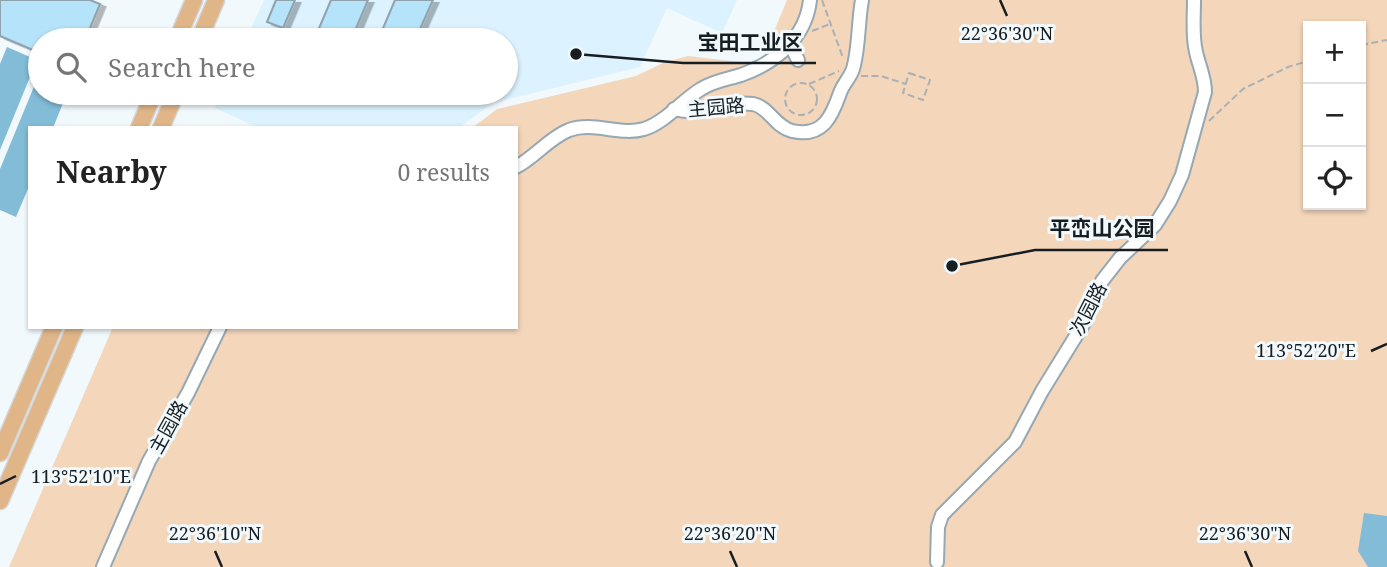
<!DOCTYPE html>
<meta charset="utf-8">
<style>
body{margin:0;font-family:"Noto Serif","Noto Sans SC",serif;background:#f2f2f2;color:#222}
.controls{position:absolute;right:21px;top:21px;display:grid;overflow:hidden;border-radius:0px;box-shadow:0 2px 5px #0004}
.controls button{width:63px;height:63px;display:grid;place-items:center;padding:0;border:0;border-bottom:2px solid #e0e0e0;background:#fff;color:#222;font:35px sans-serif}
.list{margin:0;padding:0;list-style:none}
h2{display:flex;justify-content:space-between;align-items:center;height:91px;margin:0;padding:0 28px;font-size:30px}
h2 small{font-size:23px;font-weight:400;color:#767676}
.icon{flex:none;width:38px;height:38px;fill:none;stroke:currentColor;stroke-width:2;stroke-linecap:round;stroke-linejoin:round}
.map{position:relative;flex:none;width:1387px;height:567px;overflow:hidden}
.search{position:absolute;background:#fff;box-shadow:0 2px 5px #0004;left:28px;top:28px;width:490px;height:77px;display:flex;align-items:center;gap:18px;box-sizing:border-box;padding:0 24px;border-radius:38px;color:#767676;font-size:26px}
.panel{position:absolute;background:#fff;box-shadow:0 2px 5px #0004;left:28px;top:126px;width:490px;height:203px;border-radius:0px}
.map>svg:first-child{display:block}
.built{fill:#dcf2fe}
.green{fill:#f4d6bb;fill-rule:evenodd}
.water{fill:#82bcd7}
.building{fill:#b5e3fa;stroke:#90a2ab;stroke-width:2;filter:url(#shadow)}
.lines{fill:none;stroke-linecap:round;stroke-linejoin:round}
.minor-casing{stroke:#96a8b2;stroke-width:16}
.major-casing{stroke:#d5d6d7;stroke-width:19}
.path{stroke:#a9b1b5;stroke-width:2;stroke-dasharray:7 3.5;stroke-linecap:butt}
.minor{stroke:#fff;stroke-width:12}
.major{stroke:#e0b689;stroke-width:16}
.ticks{fill:none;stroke:#171e22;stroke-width:2.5}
.labels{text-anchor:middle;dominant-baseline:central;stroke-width:6;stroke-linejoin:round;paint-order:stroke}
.street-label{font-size:19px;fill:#171e22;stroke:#f1f9fd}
.ticks-label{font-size:18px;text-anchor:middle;fill:#171e22;stroke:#f1f9fd;stroke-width:6;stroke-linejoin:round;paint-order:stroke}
.leader{fill:none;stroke:#171e22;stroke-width:2.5}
.callout-dot{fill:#171e22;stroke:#f1f9fd;stroke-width:2.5}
.callout-label{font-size:21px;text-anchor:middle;font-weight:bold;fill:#171e22;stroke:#f1f9fd;stroke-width:6;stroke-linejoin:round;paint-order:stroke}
</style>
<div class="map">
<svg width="1387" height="567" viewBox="0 0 1387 567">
<defs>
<filter id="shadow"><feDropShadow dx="5.5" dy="3" stdDeviation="0" flood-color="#0004"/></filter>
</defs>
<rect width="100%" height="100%" fill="#f1f9fd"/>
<polygon class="built" points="264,0 737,0 722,33 667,8 640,67 493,103 458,128 259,128 215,108 222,93 506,93 506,40 246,40"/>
<path class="green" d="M 787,0 L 1387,0 L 1387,567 L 9,567 L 113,327 L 516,327 L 516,128 L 472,128 L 497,109 L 636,76 L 665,62 L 688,56 L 749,63 L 763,58 ZM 1308,26 L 1361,26 L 1361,205 L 1308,205 Z"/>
<g class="water">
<polygon points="7,47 37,60 0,150 0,64"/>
<polygon points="40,72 40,93 67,93 53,128 30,128 30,184 16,217 0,210 0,169"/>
<polygon points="1364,513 1387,516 1387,567 1368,567 1358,551"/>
</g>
<g class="building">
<polygon points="0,0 90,0 100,4 85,40 40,40 40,53 0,36"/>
<polygon points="276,0 295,0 283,28 267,22"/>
<polygon points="331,0 368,0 351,40 314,40"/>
<polygon points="395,0 433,0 415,40 378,40"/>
</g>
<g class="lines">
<g class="minor-casing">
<g id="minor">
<polyline points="790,44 798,60"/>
<path d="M 674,109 C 702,117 724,100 753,104 C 769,107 775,127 792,131 C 823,138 832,116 840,93 C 843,84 850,78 853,69 C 859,49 858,22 862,0"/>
<path d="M 516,167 C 535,157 549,138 569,130 C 594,121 619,136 644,129 C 666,122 681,101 701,89 C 713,81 728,79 741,75 C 775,63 806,38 810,0"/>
<path d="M 937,562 L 938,527 L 942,515 L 1015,442 L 1042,391 L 1087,318 L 1102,281 L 1120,258 L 1155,225 L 1170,201 L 1182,175 L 1205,92 C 1205,77 1199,66 1196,52 C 1192,35 1194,18 1194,0"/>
<polyline points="103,567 149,461 188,393 220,327"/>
</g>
</g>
<g class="major-casing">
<g id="major">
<polyline points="177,40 194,0"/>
<polyline points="199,40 216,0"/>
<polyline points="139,128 154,93"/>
<polyline points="161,128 176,93"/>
<polyline points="0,453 54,327"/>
<polyline points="0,501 75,327"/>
</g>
</g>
<g class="path">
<polyline points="822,0 843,58"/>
<polyline points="812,31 830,24"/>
<polyline points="1361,45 1387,40"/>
<polygon points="909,73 930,80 923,100 903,93"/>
<polyline points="861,76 881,76 906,84"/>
<circle cx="801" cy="99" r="16"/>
<polyline points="809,84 839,71"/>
<polyline points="1209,121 1243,89 1288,67 1308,61"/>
</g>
<use href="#minor" class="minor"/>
<use href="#major" class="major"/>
</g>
<path class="ticks" d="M 1000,0 L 1007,16M 1371,351 L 1387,344M 0,484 L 16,476M 215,551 L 222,567M 730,551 L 737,567M 1245,551 L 1252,567"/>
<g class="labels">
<g class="street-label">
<text transform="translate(716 107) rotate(-5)">主园路</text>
<text transform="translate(1088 309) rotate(-63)">次园路</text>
<text transform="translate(168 427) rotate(-61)">主园路</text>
</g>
</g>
<g class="ticks-label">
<text x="1007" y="40">22°36'30"N</text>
<text x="1306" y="357">113°52'20"E</text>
<text x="81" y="483">113°52'10"E</text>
<text x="215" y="540">22°36'10"N</text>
<text x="730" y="540">22°36'20"N</text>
<text x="1245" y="540">22°36'30"N</text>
</g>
<path class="leader" d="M576 54L683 63H816M952 266L1035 250H1168"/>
<g class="callout-dot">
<circle cx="576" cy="54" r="7"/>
<circle cx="952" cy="266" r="7"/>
</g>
<g class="callout-label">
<text x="750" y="50">宝田工业区</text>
<text x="1102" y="236">平峦山公园</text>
</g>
</svg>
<div class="controls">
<button>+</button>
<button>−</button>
<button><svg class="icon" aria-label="locate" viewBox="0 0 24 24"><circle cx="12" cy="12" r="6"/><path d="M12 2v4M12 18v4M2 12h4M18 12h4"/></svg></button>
</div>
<div class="search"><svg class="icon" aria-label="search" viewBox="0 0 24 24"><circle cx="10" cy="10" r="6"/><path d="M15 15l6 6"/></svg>Search here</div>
<section class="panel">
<h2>Nearby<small>0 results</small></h2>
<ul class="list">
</ul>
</section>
</div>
